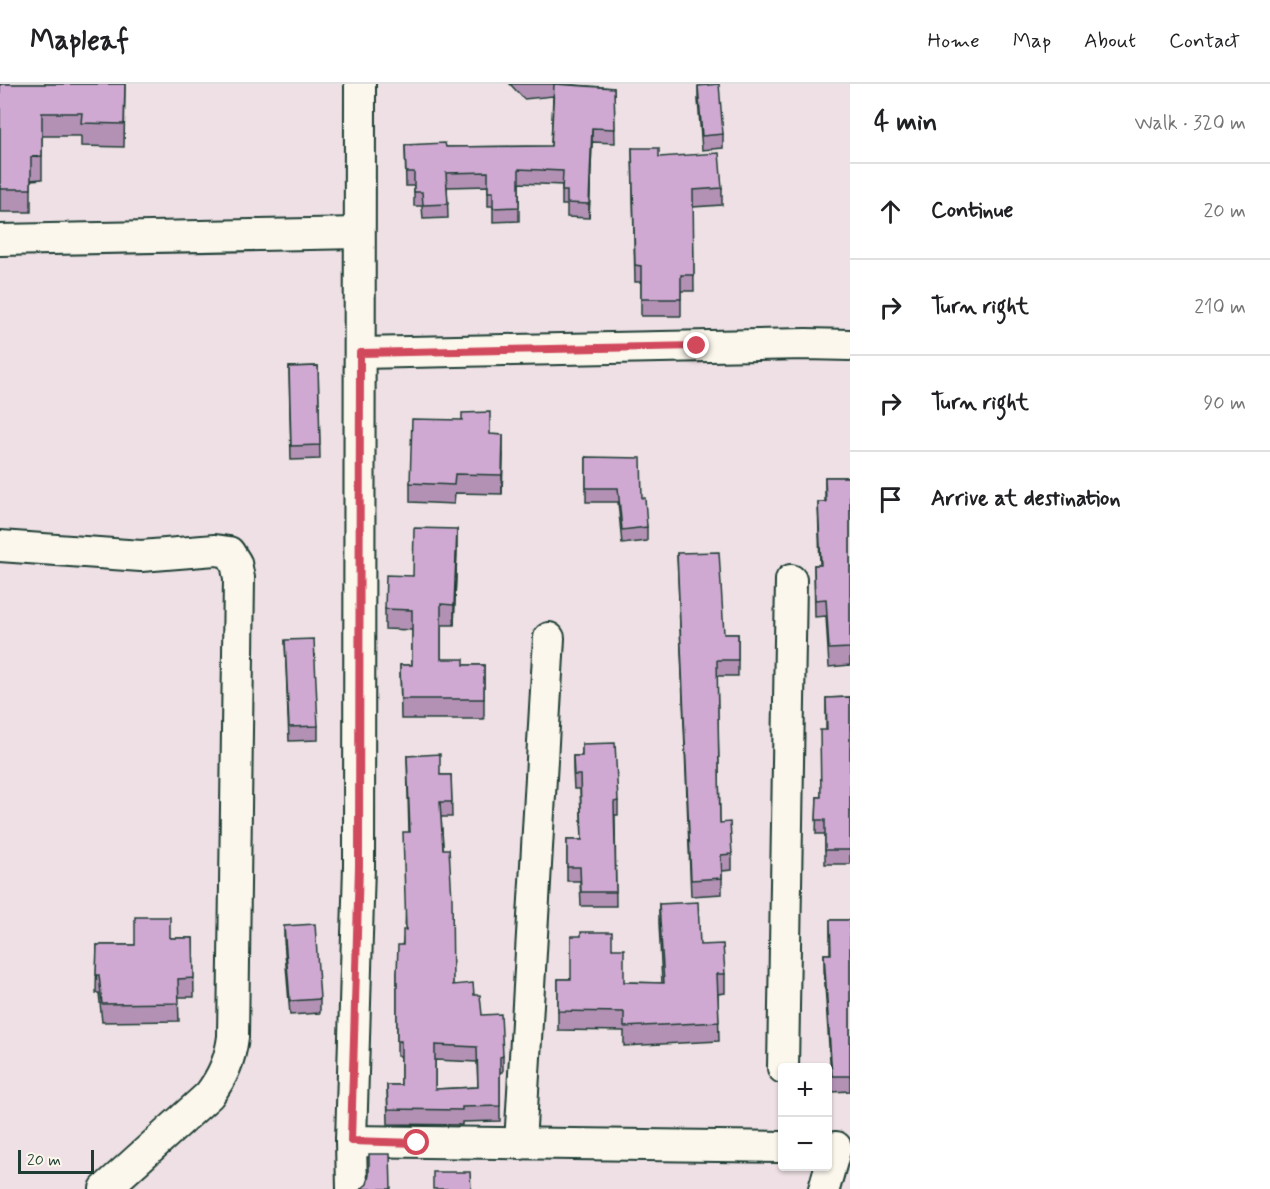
<!DOCTYPE html>
<meta charset="utf-8">
<style>
body{margin:0;font-family:Mynerve,sans-serif;background:#f2f2f2;color:#202124}
.controls{position:absolute;right:18px;bottom:18px;display:grid;overflow:hidden;border-radius:6px;box-shadow:0 2px 4px #0004}
.controls button{width:54px;height:54px;display:grid;place-items:center;padding:0;border:0;border-bottom:2px solid #e0e0e0;background:#fff;color:#202124;font:30px sans-serif}
.scale{position:absolute;left:18px;bottom:15px;width:76px;box-sizing:border-box;padding-left:6px;border:3px solid #1f3d34;border-top:0;font-size:16px;line-height:21px;white-space:nowrap;color:#1f3d34;-webkit-text-stroke:4px #fbf7ec;paint-order:stroke}
.stop{position:absolute;width:18px;height:18px;margin:-14px;border:4px solid #d1495b;border-radius:50%;background:#fff}
.stop.end{background:#d1495b;border-color:#fff;box-shadow:0 2px 6px #0008}
.list{margin:0;padding:0;list-style:none}
h2{display:flex;justify-content:space-between;align-items:center;height:78px;margin:0;padding:0 24px;font-size:26px}
h2 small{font-size:20px;font-weight:400;color:#757577}
.list li{display:grid;grid-template-columns:39px 1fr auto;gap:18px;align-items:center;box-sizing:border-box;height:96px;padding:0 24px;border-top:2px solid #e0e0e0}
.list b{display:block;font-size:22px;white-space:nowrap}
.list em{font-size:20px;font-style:normal;color:#757577}
.icon{flex:none;width:33px;height:33px;fill:none;stroke:currentColor;stroke-width:2;stroke-linecap:round;stroke-linejoin:round}
.map{position:relative;flex:none;width:850px;height:1105px;overflow:hidden}
header{display:flex;align-items:center;gap:36px;box-sizing:border-box;height:84px;padding:0 30px;background:#fff;border-bottom:2px solid #e0e0e0}
header strong{font-size:28px}
nav{display:flex;gap:33px;margin-inline-start:auto;font-size:21px}
main{display:flex}
aside{flex:1;background:#fff}
.map>svg:first-child{display:block}
.lines{fill:none;stroke-linecap:round;stroke-linejoin:round}
.minor-casing{stroke:#1f3d34;stroke-width:34}
.minor{stroke:#fbf7ec;stroke-width:30}
.wall{fill:#b291b4;stroke:#1f3d34;stroke-width:1.5;fill-rule:evenodd}
.shaded-wall{fill:#917692;stroke:#1f3d34;stroke-width:1.5}
.building{fill:#cfa9d1;stroke:#1f3d34;stroke-width:1.5;fill-rule:evenodd}
.route{stroke:#d1495b;stroke-width:8}
</style>
<header>
<strong>Mapleaf</strong>
<nav><a>Home</a><a>Map</a><a>About</a><a>Contact</a></nav>
</header>
<main>
<div class="map">
<svg width="850" height="1105" viewBox="0 0 850 1105">
<rect width="100%" height="100%" fill="#eee0e4"/>
<filter id="ink" filterUnits="userSpaceOnUse"><feTurbulence type="fractalNoise" baseFrequency=".0167" numOctaves="2"/><feDisplacementMap in="SourceGraphic" scale="12" xChannelSelector="R" yChannelSelector="G"/><feConvolveMatrix kernelMatrix="1 2 1 2 8 2 1 2 1" color-interpolation-filters="sRGB"/></filter>
<g filter="url(#ink)">
<g class="lines">
<g class="minor-casing">
<g id="minor">
<polyline points="360,0 359,782 351,1057 782,1063"/>
<polyline points="0,156 359,149"/>
<polyline points="360,269 806,260 850,261"/>
<path d="M 0,462 L 141,472 L 215,466 L 229,468 L 236,479 L 239,494 L 233,953 C 230,976 223,992 209,1011 L 105,1105"/>
<polyline points="783,984 791,496"/>
<polyline points="351,1057 352,1105"/>
<polyline points="520,1060 549,554"/>
<polyline points="824,1105 836,1063"/>
</g>
</g>
<use href="#minor" class="minor"/>
</g>
<g class="wall">
<polygon points="0,0 125,0 124,63 81,62 81,52 42,52 42,95 31,96 31,128 0,128"/>
<polygon points="510,0 562,0 614,4 615,59 592,58 589,134 567,133 567,121 562,121 562,101 519,99 519,137 493,138 493,122 488,122 488,102 447,103 448,134 423,135 422,122 414,122 414,102 406,102 405,61 446,63 551,62 553,12 524,15"/>
<polygon points="698,2 723,50 723,64 702,66 698,16"/>
<polygon points="632,64 659,73 722,104 722,121 693,123 694,207 681,207 681,232 641,232 641,198 635,198"/>
<polygon points="318,282 320,375 291,376 289,283"/>
<polygon points="462,336 490,350 503,370 502,410 455,409 454,420 410,418 410,399"/>
<polygon points="586,373 642,414 647,443 647,457 622,460 618,418 586,418"/>
<polygon points="825,393 850,393 850,581 829,583 826,532 815,533 814,481 820,481 818,418 825,418"/>
<polygon points="457,465 454,541 441,541 441,575 464,581 484,581 484,635 401,635 400,581 412,581 412,546 385,545 385,525 413,492"/>
<polygon points="677,469 724,550 738,550 738,592 717,592 720,739 732,770 732,786 722,787 722,810 691,812"/>
<polygon points="285,556 318,642 318,656 289,657"/>
<polygon points="850,613 850,780 825,780 825,750 816,750 817,713 821,713 826,646 826,614"/>
<polygon points="582,660 618,717 618,731 615,731 616,822 581,822 580,797 567,797 567,756 582,756 580,705 574,705 573,686 573,672 582,672"/>
<path d="M 407,672 L 440,691 L 451,691 L 452,733 L 441,733 L 453,901 L 474,911 L 482,931 L 503,972 L 503,988 L 500,988 L 500,1037 L 462,1038 L 462,1041 L 388,1040 L 387,1001 L 401,1001 L 401,972 L 397,972 L 397,889 L 405,846 L 409,748 ZM 435,976 L 477,978 L 478,1003 L 435,1005 Z"/>
<polygon points="659,820 700,861 725,890 725,909 718,910 719,957 624,962 624,947 558,946 558,895 571,895 612,865 624,898 662,899 659,839"/>
<polygon points="830,836 850,836 850,1007 832,1008 824,886 824,870 830,870"/>
<polygon points="284,842 320,915 320,929 290,931 284,856"/>
<polygon points="170,854 193,854 194,913 178,913 179,937 102,938 99,909 96,909 97,861 135,861"/>
</g>
<g class="shaded-wall">
<polygon points="592,44 592,58 589,134 589,120"/>
<polygon points="503,351 503,370 502,410 502,391"/>
<polygon points="457,445 457,465 454,541 454,521"/>
</g>
<g class="building">
<polygon points="0,0 125,0 124,40 81,39 82,29 42,29 42,72 31,73 31,105 0,105"/>
<polygon points="554,0 614,4 615,45 592,44 589,120 567,119 567,107 562,107 563,87 519,85 519,123 493,124 493,108 488,108 488,88 446,89 448,120 423,121 422,108 414,108 414,88 406,88 405,61 445,59 446,63 551,62"/>
<polygon points="719,0 723,50 702,52 698,2"/>
<polygon points="632,64 659,64 659,73 719,69 722,104 693,106 694,191 681,191 681,215 641,215 641,182 635,181"/>
<polygon points="318,282 320,361 291,362 289,283"/>
<polygon points="490,328 490,350 503,351 502,391 455,390 454,401 410,399 412,335 462,336 462,329"/>
<polygon points="586,373 641,374 642,414 645,414 647,443 622,446 618,404 586,404"/>
<polygon points="825,393 850,393 850,564 829,565 826,515 815,516 814,481 821,481 818,418 826,418"/>
<polygon points="414,444 457,445 454,521 441,520 441,575 464,575 464,581 484,581 484,615 401,615 400,581 412,581 412,526 385,525 386,491 413,492"/>
<polygon points="719,468 724,550 738,550 738,576 717,576 720,739 730,738 732,770 721,771 722,794 691,796 677,469"/>
<polygon points="314,555 318,642 289,643 285,556"/>
<polygon points="850,613 850,766 825,766 825,736 816,736 817,713 821,713 820,646 827,646 826,614"/>
<polygon points="615,659 618,717 614,718 616,808 581,808 580,783 567,783 567,756 582,756 580,691 574,691 573,672 582,672 582,660"/>
<path d="M 440,670 L 440,691 L 451,691 L 452,718 L 440,718 L 443,765 L 449,765 L 452,815 L 453,901 L 473,899 L 474,911 L 480,911 L 482,931 L 501,930 L 503,972 L 500,973 L 500,1022 L 462,1023 L 462,1026 L 388,1025 L 387,1001 L 401,1001 L 401,957 L 397,957 L 397,889 L 398,861 L 403,861 L 403,846 L 406,846 L 403,748 L 410,748 L 407,672 ZM 435,961 L 477,963 L 478,1003 L 435,1005 Z"/>
<polygon points="698,818 700,861 723,860 725,890 717,890 719,938 624,943 624,928 558,927 558,895 571,895 571,852 581,852 581,848 612,848 612,865 624,865 624,898 664,899 659,820"/>
<polygon points="135,833 170,833 170,854 193,854 194,894 178,895 179,919 102,920 99,891 96,891 97,861 135,861"/>
<polygon points="830,836 850,836 850,992 832,992 824,870 831,870"/>
<polygon points="315,840 320,915 290,917 284,842"/>
<polygon points="369,1070 390,1070 391,1105 361,1105 367,1100 369,1091"/>
<polygon points="433,1088 470,1088 471,1105 433,1105"/>
</g>
</g>
<g class="lines" filter="url(#ink)">
<polyline class="route" points="417,1059 351,1057 359,782 360,269 697,262"/>
</g>
</svg>
<div class="controls">
<button>+</button>
<button>−</button>
</div>
<div class="scale">20 m</div>
<div class="stop" style="left:417px;top:1059px"></div>
<div class="stop end" style="left:697px;top:262px"></div>
</div>
<aside>
<h2>4 min<small>Walk · 320 m</small></h2>
<ul class="list">
<li><svg class="icon" aria-label="ahead" viewBox="0 0 24 24"><path d="M12 20V5M6 11l6-6 6 6"/></svg><div><b>Continue</b></div><em>20 m</em></li>
<li><svg class="icon" aria-label="right" viewBox="0 0 24 24"><path d="M7 20v-9h11M14 6l5 5-5 5"/></svg><div><b>Turn right</b></div><em>210 m</em></li>
<li><svg class="icon" aria-label="right" viewBox="0 0 24 24"><path d="M7 20v-9h11M14 6l5 5-5 5"/></svg><div><b>Turn right</b></div><em>90 m</em></li>
<li><svg class="icon" aria-label="arrive" viewBox="0 0 24 24"><path d="M6 21V4h12l-3 4 3 4H6"/></svg><div><b>Arrive at destination</b></div></li>
</ul>
</aside>
</main>
